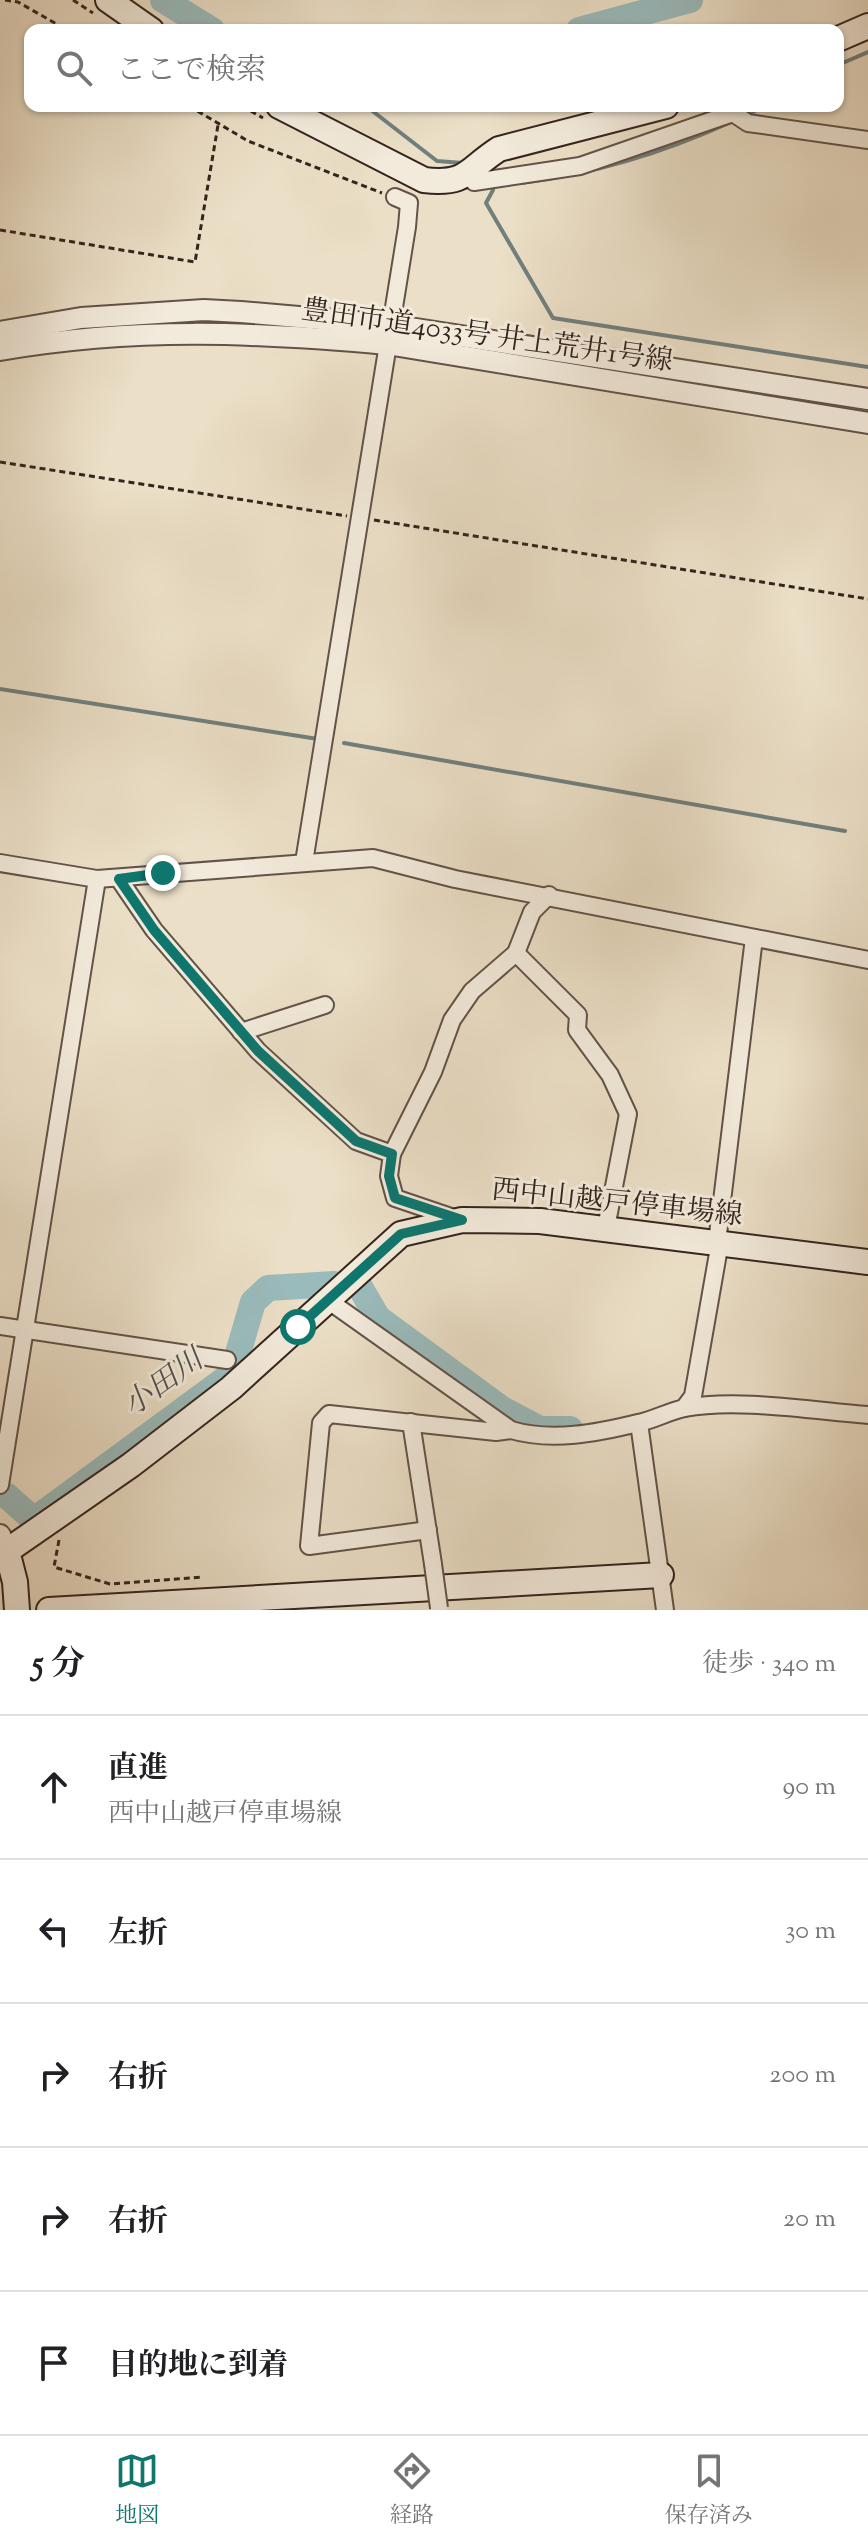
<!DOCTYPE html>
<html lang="ja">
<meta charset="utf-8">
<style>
body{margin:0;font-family:"Sorts Mill Goudy","Noto Serif JP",serif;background:#f6f6f6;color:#202124}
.stop{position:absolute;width:24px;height:24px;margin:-18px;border:6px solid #0f766e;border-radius:50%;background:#fff}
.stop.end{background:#0f766e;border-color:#fff;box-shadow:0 2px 8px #0008}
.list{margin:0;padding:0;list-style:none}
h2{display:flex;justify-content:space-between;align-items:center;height:104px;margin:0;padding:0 32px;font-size:34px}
h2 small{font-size:26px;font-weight:400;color:#757577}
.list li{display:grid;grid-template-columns:52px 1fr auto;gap:24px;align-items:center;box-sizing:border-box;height:144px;padding:0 32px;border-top:2px solid #e0e0e0}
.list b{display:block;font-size:30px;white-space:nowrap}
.list p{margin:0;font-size:26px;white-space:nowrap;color:#757577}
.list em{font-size:26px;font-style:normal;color:#757577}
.icon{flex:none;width:44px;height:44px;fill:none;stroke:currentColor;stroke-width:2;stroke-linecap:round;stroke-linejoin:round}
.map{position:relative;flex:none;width:868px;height:1610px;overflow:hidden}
.search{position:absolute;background:#fff;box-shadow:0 2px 6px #0004;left:24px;right:24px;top:24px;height:88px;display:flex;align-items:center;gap:20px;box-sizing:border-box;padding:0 28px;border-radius:16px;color:#757577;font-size:30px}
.sheet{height:824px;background:#fff}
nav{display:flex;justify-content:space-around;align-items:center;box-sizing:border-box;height:112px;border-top:2px solid #e0e0e0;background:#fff;font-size:22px;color:#757577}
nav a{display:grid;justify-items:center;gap:4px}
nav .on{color:#0f766e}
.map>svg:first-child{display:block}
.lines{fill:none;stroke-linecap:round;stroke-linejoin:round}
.stream{stroke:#717f7d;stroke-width:4}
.river{stroke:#9abbbc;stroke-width:26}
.minor-casing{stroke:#625348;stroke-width:20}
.tertiary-casing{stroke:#625348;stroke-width:24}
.secondary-casing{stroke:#34241e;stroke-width:28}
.path{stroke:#34241e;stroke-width:3;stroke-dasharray:6 4;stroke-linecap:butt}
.minor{stroke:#f2eadb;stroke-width:16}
.tertiary{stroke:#f2eadb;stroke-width:20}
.secondary{stroke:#f2eadb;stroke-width:24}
.minor-bridge-casing{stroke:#625348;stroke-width:20;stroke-linecap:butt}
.minor-bridge{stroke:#f2eadb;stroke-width:16}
.route{stroke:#0f766e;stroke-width:10}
.labels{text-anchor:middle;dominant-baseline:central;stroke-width:6;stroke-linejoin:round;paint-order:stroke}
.street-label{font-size:28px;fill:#34241e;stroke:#f2eadb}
.water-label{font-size:30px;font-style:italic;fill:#53514d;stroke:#f2eadb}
</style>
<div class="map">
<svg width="868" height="1610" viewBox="0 0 868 1610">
<rect width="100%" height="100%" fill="#ebdfc7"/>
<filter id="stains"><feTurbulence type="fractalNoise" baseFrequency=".0025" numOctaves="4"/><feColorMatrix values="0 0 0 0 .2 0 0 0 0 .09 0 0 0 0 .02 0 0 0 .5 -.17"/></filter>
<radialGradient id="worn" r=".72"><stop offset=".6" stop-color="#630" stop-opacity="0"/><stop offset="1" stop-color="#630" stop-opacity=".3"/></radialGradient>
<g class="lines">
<g class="stream">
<polyline points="838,65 868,52"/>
<polyline points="366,106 437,161 463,163"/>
<polyline points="746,115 766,106"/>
<path d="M 521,183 C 595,174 663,153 731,122"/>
<polyline points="493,190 486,203 553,318 868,367"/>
<polyline points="0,689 318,739"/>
<polyline points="344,743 845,831"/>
</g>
<g class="river">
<polyline points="163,0 212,30"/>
<polyline points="579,30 690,0"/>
<polyline points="357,1282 378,1318 502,1409 540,1429 570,1429"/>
<polyline points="7,1496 34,1520 232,1374 253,1302 268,1288 334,1284"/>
</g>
<g class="minor-casing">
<g id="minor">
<polyline points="474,182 580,166 733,113 748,123 868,140"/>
<polyline points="304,862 407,227 409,203 395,197"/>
<polyline points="0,863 97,879 373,858 455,879 868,960"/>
<polyline points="119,879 154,930 258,1051 356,1141 392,1154 389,1176 395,1198 460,1220"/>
<polyline points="549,895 532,912 516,953 578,1015 577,1030 610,1075 628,1114 606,1228"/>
<polyline points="241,1032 325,1005"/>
<polyline points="392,1154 433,1072 452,1020 472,991 516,953"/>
<path d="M 329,1301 L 511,1430 C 552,1442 597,1433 638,1423 C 654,1420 669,1411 685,1408 C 737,1398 814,1411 868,1415"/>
<polyline points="0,1326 227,1360"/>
<polyline points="684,1408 693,1396 720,1242 718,1234 754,938"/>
<polyline points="411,1422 433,1564"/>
<polyline points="639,1423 665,1610"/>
<polyline points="0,1485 97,879"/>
<polyline points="428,1530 309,1546 321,1423 329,1414 496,1432 511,1430"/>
</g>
</g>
<g class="tertiary-casing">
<g id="tertiary">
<polyline points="0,332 81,318 204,310 241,312 390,325 868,399"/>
<path d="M 0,350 C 135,327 252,332 387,344 L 868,423"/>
<polyline points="0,1535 7,1551"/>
</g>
</g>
<g class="secondary-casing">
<g id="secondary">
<polyline points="108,0 151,30"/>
<polyline points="838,39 868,26"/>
<path d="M 279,106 L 424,180 C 468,185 466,170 499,149 L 666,106"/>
<polyline points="17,1610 15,1582 7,1551 131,1465 231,1388 401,1234 462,1220 540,1221 868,1262"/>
<polyline points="49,1610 661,1575"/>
</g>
</g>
<g class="path">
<polyline points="5,0 18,2 67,30"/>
<polyline points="73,0 93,13"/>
<polyline points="189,106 248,141 382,193"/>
<polyline points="242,106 263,118"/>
<polyline points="684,110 695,106"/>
<polyline points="0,230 195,262 218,125"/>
<polyline points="0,462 347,516"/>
<polyline points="374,520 868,599"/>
<polyline points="59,1540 54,1567 110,1584 203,1577"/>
</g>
<use href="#minor" class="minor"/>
<use href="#tertiary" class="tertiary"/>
<use href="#secondary" class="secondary"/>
<g class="minor-bridge-casing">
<polyline id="minor-bridge" points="433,1564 439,1608"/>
</g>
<use href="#minor-bridge" class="minor-bridge"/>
</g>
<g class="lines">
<polyline class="route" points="163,873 119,879 154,930 258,1051 356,1141 392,1154 389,1176 395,1198 462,1220 401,1234 298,1327"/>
</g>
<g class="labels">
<g class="street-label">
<text transform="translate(487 337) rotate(8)">豊田市道4033号 井上荒井1号線</text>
<text transform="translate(617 1204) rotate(6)">西中山越戸停車場線</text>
</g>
<g class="water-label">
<text transform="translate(164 1384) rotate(-36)">小田川</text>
</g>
</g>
<rect width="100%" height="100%" filter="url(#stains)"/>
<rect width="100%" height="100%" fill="url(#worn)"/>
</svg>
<div class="stop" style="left:298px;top:1327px"></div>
<div class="stop end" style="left:163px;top:873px"></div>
<div class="search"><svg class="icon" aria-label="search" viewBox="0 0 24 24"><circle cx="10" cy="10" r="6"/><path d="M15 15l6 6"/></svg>ここで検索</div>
</div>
<section class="sheet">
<h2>5 分<small>徒歩 · 340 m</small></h2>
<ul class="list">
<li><svg class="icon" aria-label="ahead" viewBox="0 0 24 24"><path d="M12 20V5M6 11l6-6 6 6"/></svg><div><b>直進</b><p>西中山越戸停車場線</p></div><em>90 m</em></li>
<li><svg class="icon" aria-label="left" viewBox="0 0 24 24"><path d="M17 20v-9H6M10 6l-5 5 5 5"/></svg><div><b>左折</b></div><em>30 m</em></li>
<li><svg class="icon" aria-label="right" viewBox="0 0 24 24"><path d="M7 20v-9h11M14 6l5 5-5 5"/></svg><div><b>右折</b></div><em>200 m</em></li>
<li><svg class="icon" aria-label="right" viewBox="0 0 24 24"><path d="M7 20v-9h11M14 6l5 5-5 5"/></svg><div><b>右折</b></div><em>20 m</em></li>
<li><svg class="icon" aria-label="arrive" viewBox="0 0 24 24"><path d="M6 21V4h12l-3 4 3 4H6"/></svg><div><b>目的地に到着</b></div></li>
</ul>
</section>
<nav>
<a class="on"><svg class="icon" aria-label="map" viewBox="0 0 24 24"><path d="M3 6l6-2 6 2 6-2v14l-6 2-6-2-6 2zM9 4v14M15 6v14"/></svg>地図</a>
<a><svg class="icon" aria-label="directions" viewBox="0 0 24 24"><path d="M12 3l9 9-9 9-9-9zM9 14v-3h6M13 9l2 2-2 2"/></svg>経路</a>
<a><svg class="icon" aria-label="saved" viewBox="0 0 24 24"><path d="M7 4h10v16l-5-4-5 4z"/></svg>保存済み</a>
</nav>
